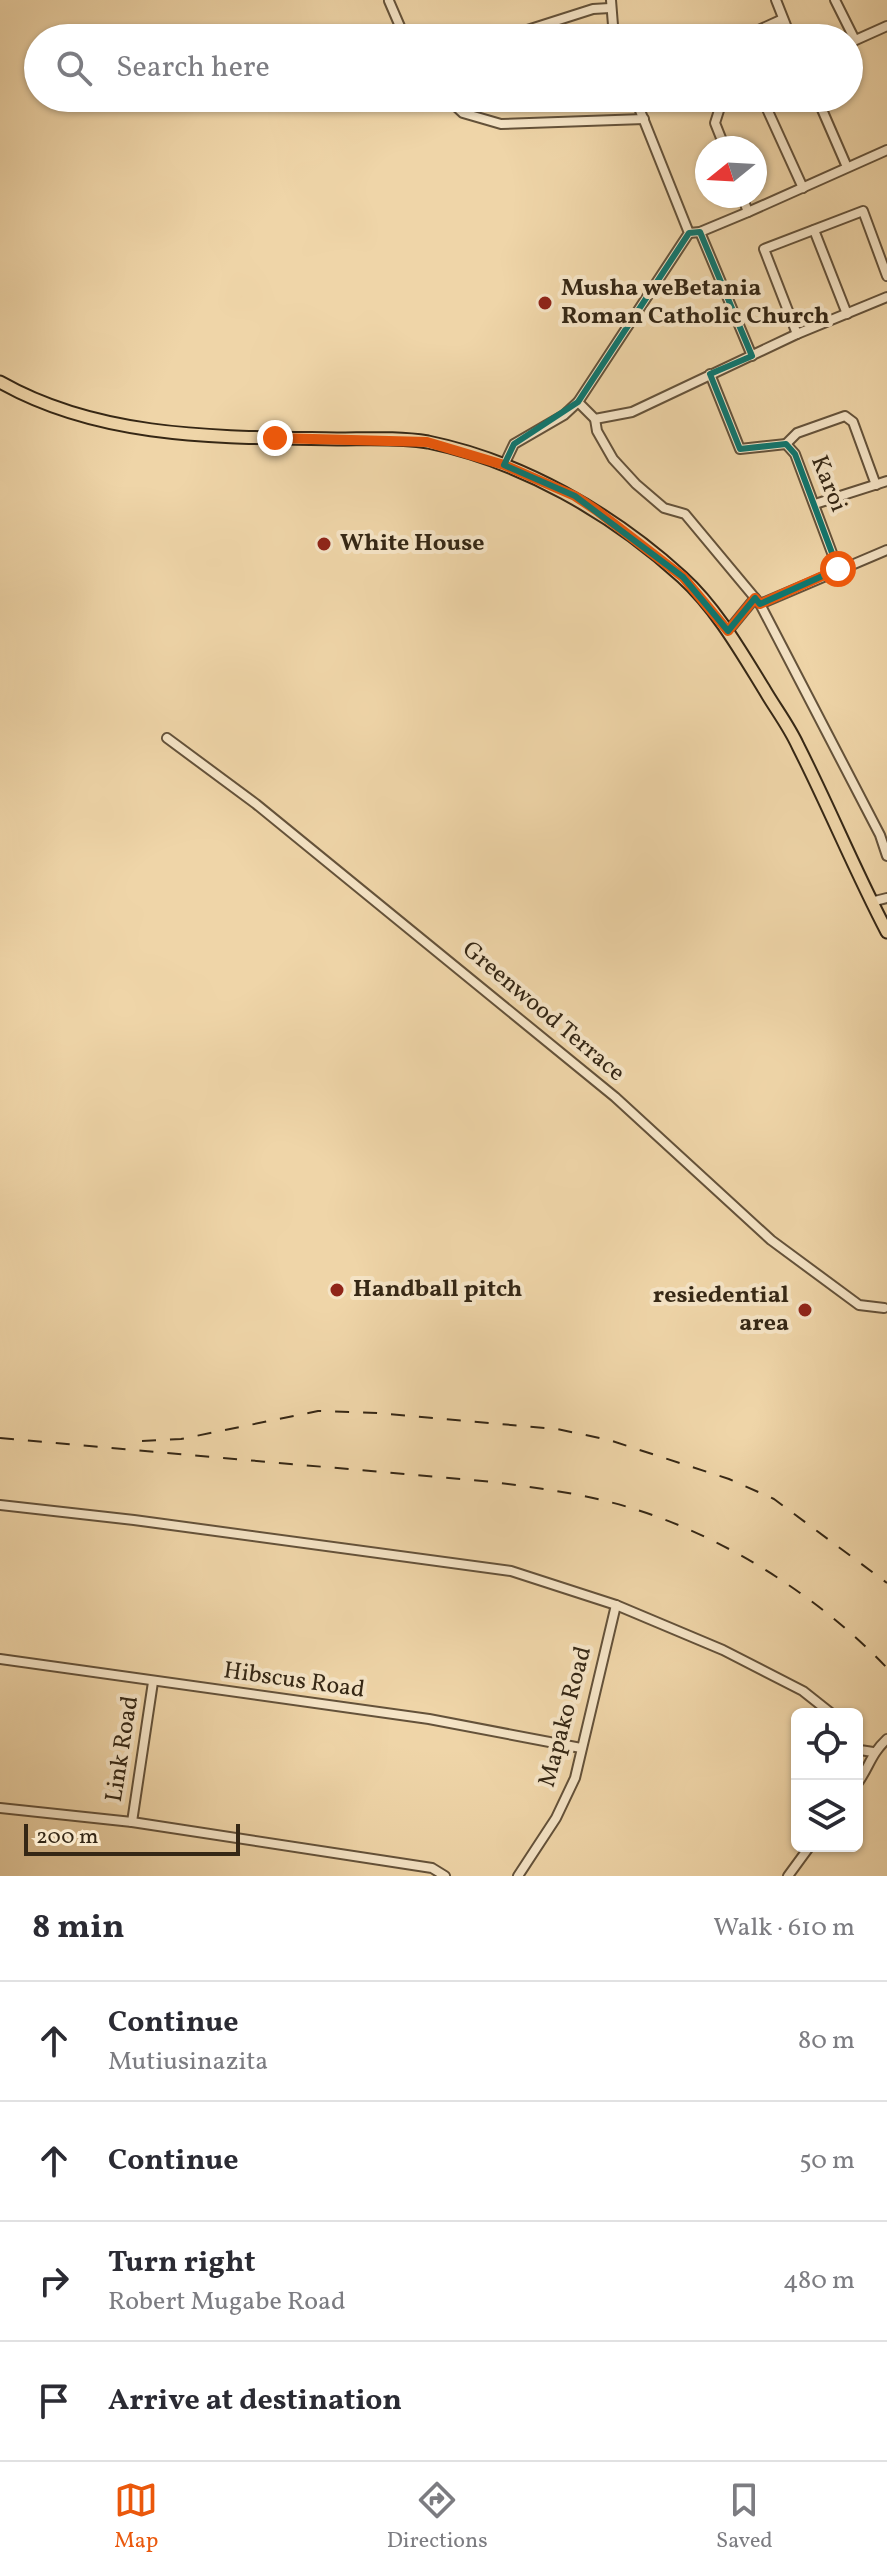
<!DOCTYPE html>
<meta charset="utf-8">
<style>
body{margin:0;font-family:Vollkorn,serif;background:#f2f2f3;color:#2b2b33}
.controls{position:absolute;right:24px;bottom:24px;display:grid;overflow:hidden;border-radius:12px;box-shadow:0 2px 6px #0004}
.controls button{width:72px;height:72px;display:grid;place-items:center;padding:0;border:0;border-bottom:2px solid #e1e1e2;background:#fff;color:#2b2b33;font:40px sans-serif}
.compass{position:absolute;left:695px;top:136px;width:72px;height:72px;border-radius:50%;background:#fff;box-shadow:0 2px 6px #0004;rotate:252deg}
.scale{position:absolute;left:24px;bottom:20px;width:216px;box-sizing:border-box;padding-left:8px;border:4px solid #352715;border-top:0;font-size:22px;line-height:28px;white-space:nowrap;color:#352715;-webkit-text-stroke:6px #f5e4c6;paint-order:stroke}
.stop{position:absolute;width:24px;height:24px;margin:-18px;border:6px solid #ea580c;border-radius:50%;background:#fff}
.stop.end{background:#ea580c;border-color:#fff;box-shadow:0 2px 8px #0008}
.list{margin:0;padding:0;list-style:none}
h2{display:flex;justify-content:space-between;align-items:center;height:104px;margin:0;padding:0 32px;font-size:34px}
h2 small{font-size:26px;font-weight:400;color:#7c7c81}
.list li{display:grid;grid-template-columns:52px 1fr auto;gap:24px;align-items:center;box-sizing:border-box;height:120px;padding:0 32px;border-top:2px solid #e1e1e2}
.list b{display:block;font-size:30px;white-space:nowrap}
.list p{margin:0;font-size:26px;white-space:nowrap;color:#7c7c81}
.list em{font-size:26px;font-style:normal;color:#7c7c81}
.icon{flex:none;width:44px;height:44px;fill:none;stroke:currentColor;stroke-width:2;stroke-linecap:round;stroke-linejoin:round}
.map{position:relative;flex:none;width:887px;height:1876px;overflow:hidden}
.search{position:absolute;background:#fff;box-shadow:0 2px 6px #0004;left:24px;right:24px;top:24px;height:88px;display:flex;align-items:center;gap:20px;box-sizing:border-box;padding:0 28px;border-radius:44px;color:#7c7c81;font-size:30px}
.sheet{height:584px;background:#fff}
nav{display:flex;justify-content:space-around;align-items:center;box-sizing:border-box;height:112px;border-top:2px solid #e1e1e2;background:#fff;font-size:22px;color:#7c7c81}
nav a{display:grid;justify-items:center;gap:4px}
nav .on{color:#ea580c}
.map>svg:first-child{display:block}
.lines{fill:none;stroke-linecap:round;stroke-linejoin:round}
.minor-casing{stroke:#64523a;stroke-width:12}
.major-casing{stroke:#352715;stroke-width:15}
.minor{stroke:#f5e4c6;stroke-width:8}
.major{stroke:#efd5a8;stroke-width:11}
.rail{stroke:#352715;stroke-width:2;stroke-dasharray:14 14;stroke-linecap:butt}
.route{stroke:#ea580c;stroke-width:10}
.marked{fill:none;stroke:#0f766e;stroke-width:6;stroke-linejoin:round}
.poi-dot{fill:#8f2418;stroke:#f5e4c6;stroke-width:3}
.labels{text-anchor:middle;dominant-baseline:central;stroke-width:8;stroke-linejoin:round;paint-order:stroke}
.poi-label{font-size:24px;font-weight:bold;fill:#352715;stroke:#f5e4c6;text-anchor:start}
.street-label{font-size:24px;fill:#352715;stroke:#f5e4c6}
</style>
<div class="map">
<svg width="887" height="1876" viewBox="0 0 887 1876">
<rect width="100%" height="100%" fill="#efd5a8"/>
<filter id="stains"><feTurbulence type="fractalNoise" baseFrequency=".0025" numOctaves="4"/><feColorMatrix values="0 0 0 0 .2 0 0 0 0 .09 0 0 0 0 .02 0 0 0 .5 -.17"/></filter>
<radialGradient id="worn" r=".72"><stop offset=".6" stop-color="#630" stop-opacity="0"/><stop offset="1" stop-color="#630" stop-opacity=".3"/></radialGradient>
<g class="lines">
<g class="minor-casing">
<g id="minor">
<polyline points="611,0 614,38"/>
<polyline points="776,0 791,38"/>
<polyline points="835,0 855,40"/>
<polyline points="389,1 405,38"/>
<polyline points="521,32 593,9 610,8"/>
<polyline points="741,38 783,19"/>
<polyline points="849,43 887,26"/>
<polyline points="447,98 463,113 501,124 644,119"/>
<polyline points="762,98 803,188"/>
<polyline points="817,98 847,167"/>
<polyline points="725,148 715,123 722,101 728,98"/>
<polyline points="742,196 748,212"/>
<polyline points="814,230 847,314"/>
<polyline points="700,232 752,356"/>
<polyline points="689,233 700,232 748,212 887,150"/>
<polyline points="797,334 764,249 863,211 887,276"/>
<polyline points="710,374 740,449 786,444 795,454 838,569"/>
<polyline points="578,402 595,419 632,412 797,334 887,297"/>
<polyline points="595,419 597,431 613,459 636,484 664,508 685,514 760,604 880,835 887,856"/>
<polyline points="786,444 797,433 845,416 853,422 876,485"/>
<polyline points="504,465 514,444 564,415 578,402 689,233 635,98"/>
<polyline points="815,504 887,481"/>
<polyline points="760,604 887,550"/>
<polyline points="728,631 755,598"/>
<polyline points="167,738 256,804 615,1097 771,1240 859,1305 884,1308"/>
<polyline points="871,902 887,898"/>
<polyline points="0,1505 134,1520 511,1571 616,1605 723,1650 803,1691 832,1714"/>
<polyline points="0,1659 429,1719 581,1748"/>
<polyline points="857,1746 860,1750 873,1752"/>
<path d="M 857,1784 C 870,1766 870,1755 887,1739"/>
<polyline points="0,1808 132,1822 432,1868 445,1876"/>
<polyline points="132,1822 153,1682"/>
<polyline points="518,1876 556,1818 575,1778 616,1605"/>
<polyline points="788,1876 810,1846"/>
</g>
</g>
<g class="major-casing">
<path id="major" d="M 0,382 C 102,440 223,437 337,439 C 366,439 398,437 428,442 C 521,461 612,513 682,577 C 716,608 740,650 764,689 C 775,708 789,726 798,746 C 829,807 855,871 887,932"/>
</g>
<use href="#minor" class="minor"/>
<use href="#major" class="major"/>
<g class="rail">
<path d="M 0,1438 L 493,1482 C 539,1488 586,1494 631,1508 C 724,1536 821,1598 887,1668"/>
<polyline points="142,1441 181,1439 318,1411 377,1413 557,1429 609,1440 729,1479 774,1499 887,1583"/>
</g>
</g>
<g class="lines">
<polyline class="route" points="275,438 427,442 504,465 575,496 596,510 683,577 728,631 755,598 760,604 838,569"/>
</g>
<path class="marked" d="M 700,232 L 752,356 L 710,374 L 740,449 L 786,444 L 795,454 L 838,569 L 760,604 L 755,598 L 728,631 L 683,577 L 575,496 L 504,465 L 514,444 L 578,402 L 689,233 Z"/>
<g class="poi-dot">
<circle cx="545" cy="303" r="8"/>
<circle cx="324" cy="544" r="8"/>
<circle cx="337" cy="1290" r="8"/>
<circle cx="805" cy="1310" r="8"/>
</g>
<g class="labels">
<g class="poi-label">
<text x="561" y="289">Musha weBetania<tspan x="561" dy="28">Roman Catholic Church</tspan></text>
<text x="340" y="544">White House</text>
<text x="353" y="1290">Handball pitch</text>
<text x="789" y="1296" text-anchor="end">resiedential<tspan x="789" dy="28">area</tspan></text>
</g>
<g class="street-label">
<text transform="translate(828 484) rotate(68)">Karoi</text>
<text transform="translate(543 1012) rotate(40)">Greenwood Terrace</text>
<text transform="translate(294 1681) rotate(8)">Hibscus Road</text>
<text transform="translate(566 1717) rotate(-75)">Mapako Road</text>
<text transform="translate(123 1749) rotate(-81)">Link Road</text>
</g>
</g>
<rect width="100%" height="100%" filter="url(#stains)"/>
<rect width="100%" height="100%" fill="url(#worn)"/>
</svg>
<div class="controls">
<button><svg class="icon" aria-label="locate" viewBox="0 0 24 24"><circle cx="12" cy="12" r="6"/><path d="M12 2v4M12 18v4M2 12h4M18 12h4"/></svg></button>
<button><svg class="icon" aria-label="layers" viewBox="0 0 24 24"><path d="M12 4l9 5-9 5-9-5zM3 14l9 5 9-5"/></svg></button>
</div>
<svg class="compass" viewBox="-18 -18 36 36"><path d="M0-13l5 13h-10z" fill="#e53935"/><path d="M0 13l5-13h-10z" fill="#7c7c81"/></svg>
<div class="scale">200 m</div>
<div class="stop" style="left:838px;top:569px"></div>
<div class="stop end" style="left:275px;top:438px"></div>
<div class="search"><svg class="icon" aria-label="search" viewBox="0 0 24 24"><circle cx="10" cy="10" r="6"/><path d="M15 15l6 6"/></svg>Search here</div>
</div>
<section class="sheet">
<h2>8 min<small>Walk · 610 m</small></h2>
<ul class="list">
<li><svg class="icon" aria-label="ahead" viewBox="0 0 24 24"><path d="M12 20V5M6 11l6-6 6 6"/></svg><div><b>Continue</b><p>Mutiusinazita</p></div><em>80 m</em></li>
<li><svg class="icon" aria-label="ahead" viewBox="0 0 24 24"><path d="M12 20V5M6 11l6-6 6 6"/></svg><div><b>Continue</b></div><em>50 m</em></li>
<li><svg class="icon" aria-label="right" viewBox="0 0 24 24"><path d="M7 20v-9h11M14 6l5 5-5 5"/></svg><div><b>Turn right</b><p>Robert Mugabe Road</p></div><em>480 m</em></li>
<li><svg class="icon" aria-label="arrive" viewBox="0 0 24 24"><path d="M6 21V4h12l-3 4 3 4H6"/></svg><div><b>Arrive at destination</b></div></li>
</ul>
</section>
<nav>
<a class="on"><svg class="icon" aria-label="map" viewBox="0 0 24 24"><path d="M3 6l6-2 6 2 6-2v14l-6 2-6-2-6 2zM9 4v14M15 6v14"/></svg>Map</a>
<a><svg class="icon" aria-label="directions" viewBox="0 0 24 24"><path d="M12 3l9 9-9 9-9-9zM9 14v-3h6M13 9l2 2-2 2"/></svg>Directions</a>
<a><svg class="icon" aria-label="saved" viewBox="0 0 24 24"><path d="M7 4h10v16l-5-4-5 4z"/></svg>Saved</a>
</nav>
